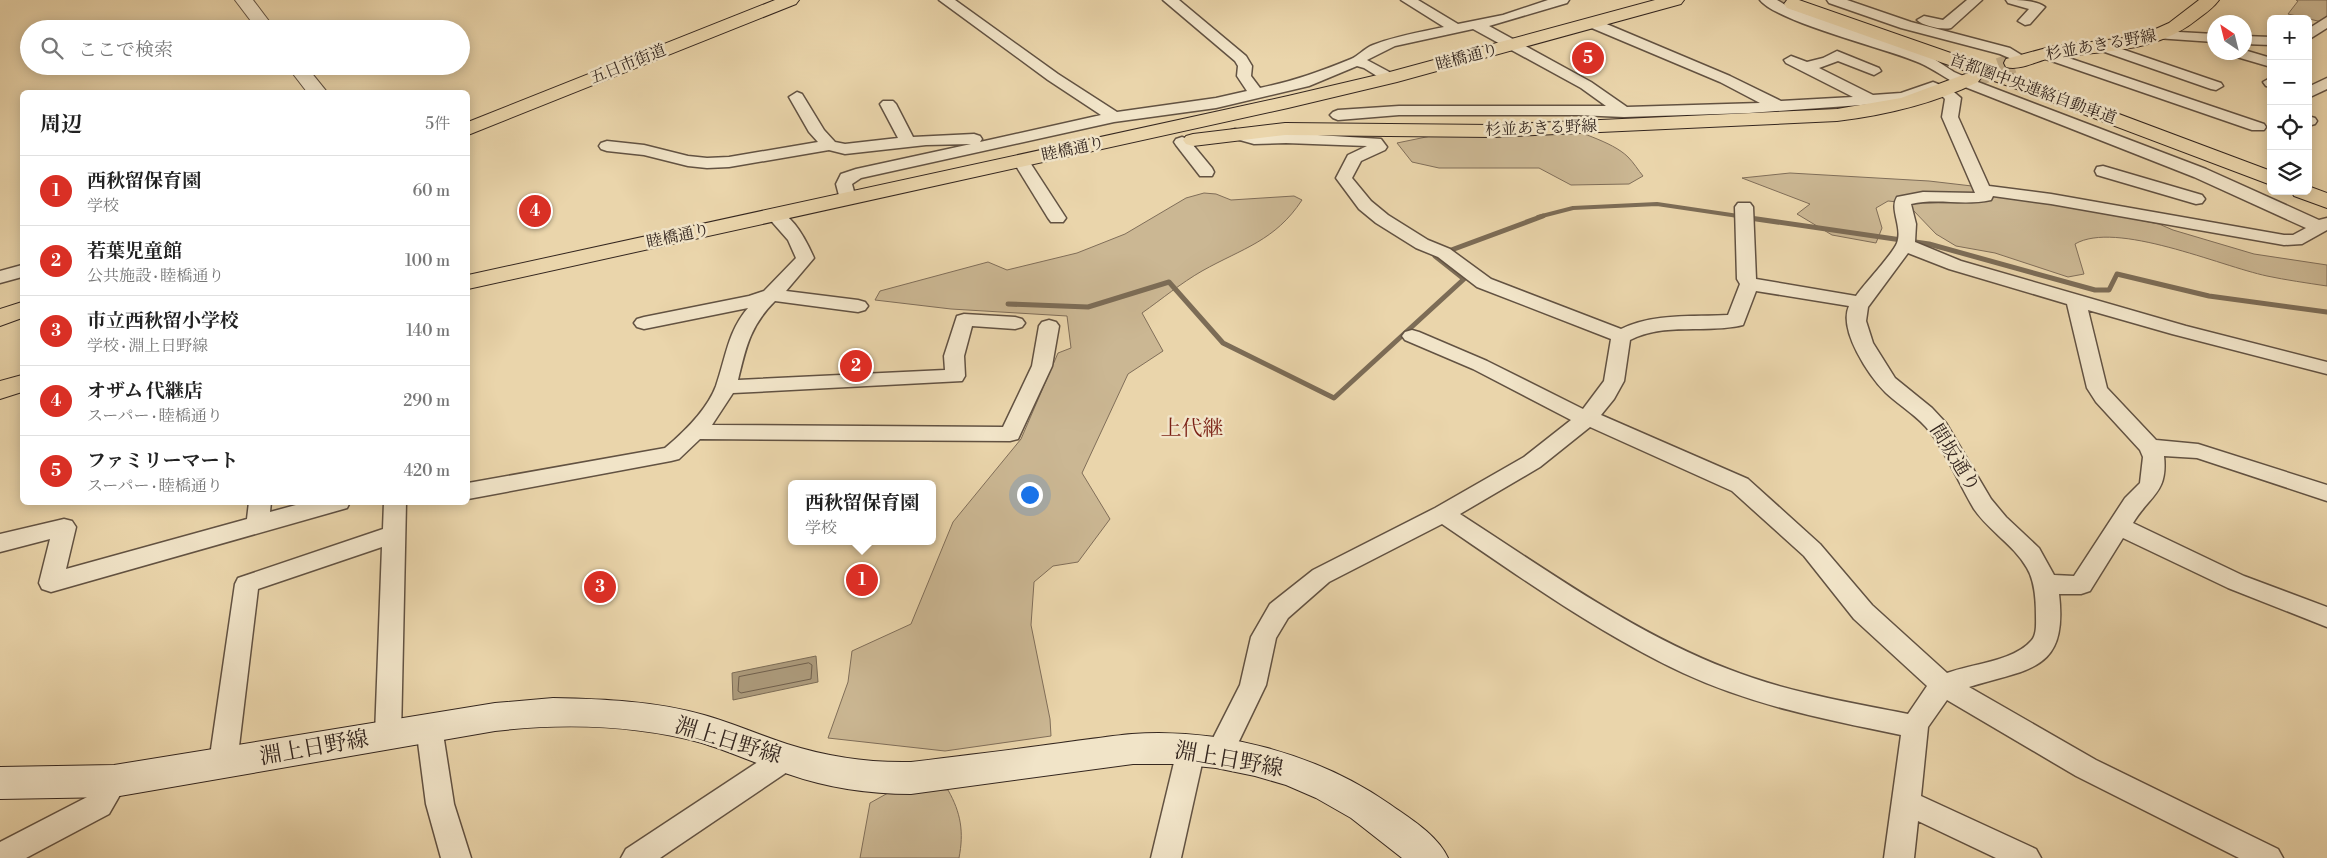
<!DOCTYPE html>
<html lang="ja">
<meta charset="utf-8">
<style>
body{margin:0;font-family:"Libre Bodoni","Noto Serif JP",serif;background:#f6f6f6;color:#222}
.controls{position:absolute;right:15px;top:15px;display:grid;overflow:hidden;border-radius:8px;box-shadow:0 2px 12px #0003}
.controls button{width:45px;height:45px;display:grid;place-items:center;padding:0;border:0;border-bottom:1px solid #e0e0e0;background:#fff;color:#222;font:25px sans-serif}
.compass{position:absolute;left:2207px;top:15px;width:45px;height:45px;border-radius:50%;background:#fff;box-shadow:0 2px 12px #0003;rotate:325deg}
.you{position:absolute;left:1029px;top:494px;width:18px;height:18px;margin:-12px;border:4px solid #fff;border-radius:50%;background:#1a73e8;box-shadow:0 0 0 8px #1a73e833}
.badge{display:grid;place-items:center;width:32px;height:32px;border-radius:50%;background:#d93025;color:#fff;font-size:16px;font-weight:700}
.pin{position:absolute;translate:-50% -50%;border:2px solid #fff;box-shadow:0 1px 5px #0006}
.popup{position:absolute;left:788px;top:480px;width:148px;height:65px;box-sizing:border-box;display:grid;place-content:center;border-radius:8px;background:#fff;filter:drop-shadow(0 1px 4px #0005);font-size:16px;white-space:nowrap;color:#767676}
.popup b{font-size:19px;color:#222}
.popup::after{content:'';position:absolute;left:50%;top:100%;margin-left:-10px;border:10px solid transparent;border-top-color:#fff}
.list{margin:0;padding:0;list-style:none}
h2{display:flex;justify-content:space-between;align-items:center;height:65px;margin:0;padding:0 20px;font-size:21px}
h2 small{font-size:16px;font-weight:400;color:#767676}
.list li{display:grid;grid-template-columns:32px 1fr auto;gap:15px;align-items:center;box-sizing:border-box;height:70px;padding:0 20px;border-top:1px solid #e0e0e0}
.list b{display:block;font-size:19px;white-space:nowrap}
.list p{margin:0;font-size:16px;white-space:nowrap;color:#767676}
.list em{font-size:16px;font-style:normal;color:#767676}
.icon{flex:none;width:28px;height:28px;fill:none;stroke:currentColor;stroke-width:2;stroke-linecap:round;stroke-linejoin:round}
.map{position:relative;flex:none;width:2327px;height:858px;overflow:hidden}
.search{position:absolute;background:#fff;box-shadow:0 2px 12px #0003;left:20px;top:20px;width:450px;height:55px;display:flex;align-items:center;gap:12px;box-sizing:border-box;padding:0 18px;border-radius:28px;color:#767676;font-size:19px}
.panel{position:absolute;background:#fff;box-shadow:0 2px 12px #0003;left:20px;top:90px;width:450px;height:415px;border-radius:8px}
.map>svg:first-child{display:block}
.green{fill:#cbb793;stroke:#806e59}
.water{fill:#ac9a7b;stroke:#7c6c56}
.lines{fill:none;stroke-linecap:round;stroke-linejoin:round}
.shore{stroke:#70604d;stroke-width:1}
.stream-far1{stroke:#7c6c56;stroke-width:4}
.stream{stroke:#7c6c56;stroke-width:5}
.primary-tunnel{stroke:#c6b28f;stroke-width:20;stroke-dasharray:20 10;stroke-linecap:butt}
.motorway-tunnel{stroke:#c6b28f;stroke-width:20;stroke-dasharray:20 10;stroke-linecap:butt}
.minor-casing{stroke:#625242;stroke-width:3}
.tertiary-casing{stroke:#625242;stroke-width:2}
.secondary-casing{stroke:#34261f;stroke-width:2}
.primary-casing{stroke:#34261f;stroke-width:2}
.motorway-casing{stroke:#34261f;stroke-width:2}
.minor{fill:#f1e4c8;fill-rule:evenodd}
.tertiary{fill:#f1e4c8;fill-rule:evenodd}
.secondary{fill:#f1e4c8;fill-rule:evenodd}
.primary{fill:#ead5ab;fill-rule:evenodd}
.motorway{fill:#ead5ab;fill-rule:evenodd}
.labels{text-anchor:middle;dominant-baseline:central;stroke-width:5;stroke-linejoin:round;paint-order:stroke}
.far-street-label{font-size:16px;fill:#34261f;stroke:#f1e4c8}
.street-label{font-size:19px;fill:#34261f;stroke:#f1e4c8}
.quarter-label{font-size:21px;fill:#7a1f14;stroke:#f1e4c8}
.near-street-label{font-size:22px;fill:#34261f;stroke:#f1e4c8}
</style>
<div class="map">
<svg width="2327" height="858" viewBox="0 0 2327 858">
<rect width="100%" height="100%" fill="#ead5ab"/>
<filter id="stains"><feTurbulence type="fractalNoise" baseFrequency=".004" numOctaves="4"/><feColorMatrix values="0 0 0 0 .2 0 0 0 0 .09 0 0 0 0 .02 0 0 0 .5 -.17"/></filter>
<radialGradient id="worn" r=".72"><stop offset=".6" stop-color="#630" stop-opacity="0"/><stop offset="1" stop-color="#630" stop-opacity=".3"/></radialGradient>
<g class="green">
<polygon points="2296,0 2327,0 2327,19 2322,22 2288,14 2298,1"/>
<path d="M 1554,122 C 1575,132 1612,141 1628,157 C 1634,163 1638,170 1643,176 L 1629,184 L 1571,185 L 1539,168 L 1439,168 L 1412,162 L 1397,143 L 1494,123 Z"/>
<path d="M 1790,173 L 1929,181 L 1972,186 L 2000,197 L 2085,209 L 2159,224 L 2173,230 L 2254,254 L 2327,265 L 2327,286 C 2307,283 2286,280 2267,276 C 2220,266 2116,220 2075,244 L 2084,274 L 2068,277 L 1995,253 L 1956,246 L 1936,234 L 1912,209 L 1898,202 L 1888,201 L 1876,208 L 1882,228 L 1876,243 L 1832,235 L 1797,214 L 1810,204 L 1742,178 Z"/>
<path d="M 1204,193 L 1216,194 L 1231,200 L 1294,196 L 1302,200 C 1275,241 1243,248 1202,271 C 1181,283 1162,299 1142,313 L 1163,351 L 1128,374 L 1082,473 L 1110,519 L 1078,562 L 1053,566 L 1034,582 L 1031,625 L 1050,719 L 1051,736 L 945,751 L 828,738 L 848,682 L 852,651 L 911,624 L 953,522 L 1021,439 L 1058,353 L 1071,348 L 1067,316 L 951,309 L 875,300 L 880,291 L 988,262 L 1007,270 L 1077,253 L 1125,234 L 1186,198 Z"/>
<path d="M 897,788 L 948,790 C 961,813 964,832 959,858 L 860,858 L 870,803 Z"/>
</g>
<polygon class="water" points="816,656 818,682 733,700 732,673"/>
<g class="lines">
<polygon class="shore" points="809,663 812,665 811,679 741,693 738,691 739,677"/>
<polyline class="stream-far1" points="1538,217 1573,208 1657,204 1745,217"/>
<g class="stream">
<polyline points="1736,216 1929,244 2095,290 2109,290 2117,274 2209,296 2327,312"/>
<polyline points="1008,304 1088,307 1169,282 1223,343 1334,398 1464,279 1435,256 1543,216"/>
</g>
<polyline class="primary-tunnel" points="1971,78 2013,63"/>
<polyline class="motorway-tunnel" points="1780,0 1793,4"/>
<g class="minor-casing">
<g id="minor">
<path d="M 939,0 L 955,0 L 1058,74 L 1117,112 L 1216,98 L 1247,91 L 1237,76 L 1238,66 L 1235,61 L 1163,0 L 1179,0 L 1246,56 L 1252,66 L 1251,76 L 1260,88 C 1294,81 1319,72 1351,59 C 1358,56 1365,48 1373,45 C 1396,36 1420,32 1444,27 L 1401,0 L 1418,0 L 1458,24 L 1503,15 L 1548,0 L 1569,0 L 1567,3 L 1489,26 L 1591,82 L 1627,107 L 1760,103 L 1720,82 L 1587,26 L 1585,23 L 1587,20 L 1597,20 L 1730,76 L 1781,101 L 1853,97 L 1786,63 L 1784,60 L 1791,56 L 1807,62 L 1823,58 L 1837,51 L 1879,68 L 1881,71 L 1874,75 L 1838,61 L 1819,68 L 1873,95 L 1901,93 L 1933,82 L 1938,84 L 1940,87 L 1949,88 L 1961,98 L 1958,117 L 1989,186 L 2051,194 L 2284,235 L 2293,235 L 2306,228 L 2194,177 L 1960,85 C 1946,79 1934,69 1920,63 C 1888,49 1777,22 1760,0 L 1777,0 L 1792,9 L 1931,57 L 1954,72 L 1970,79 L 2206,169 L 2319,220 L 2327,218 L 2327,230 L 2302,244 L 2284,245 L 2051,204 L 1993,196 L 1991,200 C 1964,206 1937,198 1911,204 L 1916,224 L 1915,242 L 1961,261 L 2186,326 L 2327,362 L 2327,374 L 2172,334 L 2088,310 L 2107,388 L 2156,440 L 2198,444 L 2327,485 L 2327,501 L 2197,458 L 2164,456 C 2168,493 2150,495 2133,523 L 2244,576 L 2327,607 L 2327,627 L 2228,588 L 2123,538 L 2090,591 L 2081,594 L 2059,594 C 2068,672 2029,668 1969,687 L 2096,760 L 2278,849 L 2283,858 L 2239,858 L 2076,776 L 1947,700 L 1928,727 L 1921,796 L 2036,849 L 2041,858 L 1996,858 L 1918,821 L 1914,858 L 1884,858 L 1901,735 C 1827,720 1752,705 1683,673 C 1598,633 1520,577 1442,524 L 1329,582 L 1288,618 L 1276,638 L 1266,685 L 1229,762 L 1219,766 L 1209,762 L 1205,754 L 1240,685 L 1251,637 L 1270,604 L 1313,570 L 1435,508 L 1524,457 L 1571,420 L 1473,369 L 1405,340 L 1402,336 L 1405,332 L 1412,330 L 1419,332 L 1487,361 L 1583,409 L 1604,381 L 1611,339 L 1477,287 L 1438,257 L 1416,248 L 1376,223 L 1359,209 L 1336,178 L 1348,155 L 1367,146 L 1286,143 L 1254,144 L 1229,137 L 1227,134 L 1229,131 L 1235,129 L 1254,134 L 1286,133 L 1381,139 L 1387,147 L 1385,150 L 1361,161 L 1352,178 L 1371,201 L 1388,215 L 1428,240 L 1450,249 L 1491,279 L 1621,329 C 1653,313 1694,317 1728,315 L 1740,284 L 1737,279 L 1735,207 L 1738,203 L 1750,203 L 1753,207 L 1756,279 L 1856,296 C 1865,283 1892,255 1897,243 C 1903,227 1889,209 1897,197 L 1923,192 L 1975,193 L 1942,117 L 1945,99 L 1937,91 L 1903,102 L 1749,113 L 1624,117 L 1577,115 L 1399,115 L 1338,120 L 1333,118 L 1330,115 L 1333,112 L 1338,110 L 1399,106 L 1606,106 L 1581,88 L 1473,29 L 1395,46 L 1367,60 L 1395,75 L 1397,78 L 1395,81 L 1385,81 L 1364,68 L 1357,66 L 1309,86 L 1216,108 L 1114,122 L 861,178 L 852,184 L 856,199 L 853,203 L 841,203 L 836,184 L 841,174 L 856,169 L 971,144 L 926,145 L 845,154 L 829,150 L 729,167 L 707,168 L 688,166 L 644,155 L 607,151 L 601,149 L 599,146 L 601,143 L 607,141 L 644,145 L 688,156 L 707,158 L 729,157 L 818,142 L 809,132 L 789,97 L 797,92 L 802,94 L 824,130 L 835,142 L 845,144 L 898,138 L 880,104 L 883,101 L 893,101 L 896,104 L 913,137 L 974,134 L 980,136 L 982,139 L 980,142 L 1101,115 L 1048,80 ZM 1908,253 L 1949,269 L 2067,304 L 2087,388 L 2096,402 L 2140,450 L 2143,457 L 2140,483 L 2125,498 L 2074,576 L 2054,575 L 2039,548 L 2006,517 L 1991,499 L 1946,423 L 1932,408 L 1895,378 L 1873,343 L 1866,321 L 1868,307 ZM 1756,291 L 1849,306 C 1838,330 1869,376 1886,393 C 1901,407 1918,416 1931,433 C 1948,456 1959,484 1974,509 C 1989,531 2014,545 2027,568 C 2035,581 2036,601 2036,616 C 2036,624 2037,635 2031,641 C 2014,661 1971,664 1947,673 L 1872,605 L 1820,544 L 1748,479 L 1601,415 L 1614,399 L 1624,381 L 1630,340 C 1665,322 1706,334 1743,325 ZM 1590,427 L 1732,491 L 1804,556 L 1854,619 L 1927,686 L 1908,714 C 1848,702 1786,692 1728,669 C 1632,632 1547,570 1460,514 L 1540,467 Z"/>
<polygon points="1827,0 1847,0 1911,22 2010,48 2028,59 2021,63 2000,54 1901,28 1829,3"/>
<path d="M 1967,0 L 1982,0 L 1951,28 C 1942,30 1923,26 1917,20 L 1924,16 L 1943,20 Z"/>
<path d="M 2006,0 C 2018,0 2036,0 2045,7 L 2030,24 L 2025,25 L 2018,21 L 2029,9 L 2008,3 Z"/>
<polygon points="2327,17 2327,28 2308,40 2308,29"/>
<polygon points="2161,31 2214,34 2214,42 2156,38 2154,35 2156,32"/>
<polygon points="2244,36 2271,37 2271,45 2244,44"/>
<polygon points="2104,43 2221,83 2223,86 2216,90 2211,89 2099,50 2097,47"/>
<polygon points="2045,50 2264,124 2266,127 2264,130 2252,130 2040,57 2038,54"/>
<polygon points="2244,50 2271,58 2271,67 2230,55 2228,52 2244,52"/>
<polygon points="2270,78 2271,78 2271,87 2266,86 2263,82"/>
<polygon points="2327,78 2327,89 2308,98 2308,87"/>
<polygon points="2308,116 2315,118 2317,121 2315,124 2308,126"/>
<polygon points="1182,137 1188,139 1212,168 1214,172 1212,176 1200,176 1176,145 1174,142 1176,139"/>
<polygon points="1021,156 1027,158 1029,161 1066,218 1063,222 1051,222 1048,218 1013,161 1015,158"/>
<polygon points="2103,166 2202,195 2205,199 2202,203 2196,204 2097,175 2095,171 2097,167"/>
<path d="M 775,210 C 793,214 807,242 814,258 L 786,291 L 858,300 L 865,302 L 868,306 L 865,310 L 858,312 L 775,301 C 750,326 746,347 738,380 L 945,370 L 944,356 L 957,316 L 964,314 L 1015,317 L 1022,319 L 1025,323 L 1022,327 L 1015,329 L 972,326 L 964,356 L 965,376 L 962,381 L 733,393 L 712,425 L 1003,427 L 1032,366 L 1039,326 L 1042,322 L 1049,320 L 1056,322 L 1059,326 L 1052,366 L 1018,439 L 1010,441 L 700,439 L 679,459 L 671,461 L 468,499 L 468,483 L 665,448 C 684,432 707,410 716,386 C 726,357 728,331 748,308 L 644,329 L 637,327 L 634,323 L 637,319 L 644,317 L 749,296 L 764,291 L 796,258 L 788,240 L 766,215 L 769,211 Z"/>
<polygon points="22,265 22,277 0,283 0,271"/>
<polygon points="249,502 271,502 270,512 307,502 350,502 347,508 51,592 42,589 39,583 50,539 0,552 0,534 64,519 72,521 76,527 66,569 247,519"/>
<polygon points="384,502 406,502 401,735 397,743 388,746 379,743 375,735 382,547 258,589 237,763 233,771 223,775 213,771 209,763 235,584 238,578 383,529"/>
<polygon points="429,716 438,719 442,727 454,804 471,858 441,858 426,804 416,727 420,719"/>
<polygon points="1191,738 1201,742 1205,750 1181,858 1151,858 1177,750 1181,742"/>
<polygon points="786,746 796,750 800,758 796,766 660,858 621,858 626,849 776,750"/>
<polygon points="114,769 124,772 128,781 109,814 26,858 0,858 0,842 89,796 104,772"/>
</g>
</g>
<g class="tertiary-casing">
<g id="tertiary">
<polygon points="235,0 253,0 275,29 257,29"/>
<polygon points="287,66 306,66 327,92 307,92"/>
</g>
</g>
<g class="secondary-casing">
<path id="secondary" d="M 553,698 C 603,699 656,701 704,715 C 733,723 759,735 787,744 C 828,757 869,763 911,762 C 961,756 1011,750 1061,743 C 1085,740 1109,736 1132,734 C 1219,728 1316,753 1388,803 C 1409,818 1437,834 1448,858 L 1402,858 L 1351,818 L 1316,798 L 1286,785 L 1255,776 L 1216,768 L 1176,764 L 1133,764 L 911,794 C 869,794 828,788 788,774 C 759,765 731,752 702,743 C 636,725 563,723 495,731 L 114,797 L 0,799 L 0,767 L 114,765 L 495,703 Z"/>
</g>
<g class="primary-casing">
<g id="primary">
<polygon points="775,0 799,0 796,4 468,135 468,122"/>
<polygon points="1655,0 1684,0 1681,4 1397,82 1288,108 468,289 468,275 1288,96 1386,73"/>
<path d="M 2199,0 L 2219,0 C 2214,7 2206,13 2199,18 C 2156,54 2103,50 2051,58 C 2036,61 2020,71 2006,67 L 2004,63 L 2006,59 L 2050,47 L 2140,36 L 2169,23 Z"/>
<path d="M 1971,72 L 1978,74 L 1981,78 L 1978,82 C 1933,104 1886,115 1837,121 L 1493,137 L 1285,135 L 1193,146 L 1186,144 L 1183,140 L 1186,136 L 1193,134 L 1285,123 L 1493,125 L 1837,109 L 1901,98 Z"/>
<polygon points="22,302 22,318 0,326 0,309"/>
<polygon points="22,375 22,392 0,399 0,381"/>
</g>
</g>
<g class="motorway-casing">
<g id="motorway">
<polygon points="1787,0 1799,0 2031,81 2271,171 2271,185 2017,89 1787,8 1784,4"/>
<polygon points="2308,186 2327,193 2327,208 2294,196 2291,191 2308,191"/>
</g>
</g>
<use href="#minor" class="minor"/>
<use href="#tertiary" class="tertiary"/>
<use href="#secondary" class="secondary"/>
<use href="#primary" class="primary"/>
<use href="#motorway" class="motorway"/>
</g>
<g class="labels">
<g class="far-street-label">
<text transform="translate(2101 45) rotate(-10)">杉並あきる野線</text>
<text transform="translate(1467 57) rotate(-15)">睦橋通り</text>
<text transform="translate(628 64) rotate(-22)">五日市街道</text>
<text transform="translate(2033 89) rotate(20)">首都圏中央連絡自動車道</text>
<text transform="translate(1541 128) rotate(-2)">杉並あきる野線</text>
<text transform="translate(1073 149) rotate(-12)">睦橋通り</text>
<text transform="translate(678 236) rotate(-12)">睦橋通り</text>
</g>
<g class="street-label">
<text transform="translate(1955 458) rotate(58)">間坂通り</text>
</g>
<g class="quarter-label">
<text x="1192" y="429">上代継</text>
</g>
<g class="near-street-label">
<text transform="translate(728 741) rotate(17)">淵上日野線</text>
<text transform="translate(314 748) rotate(-10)">淵上日野線</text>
<text transform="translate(1229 760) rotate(10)">淵上日野線</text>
</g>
</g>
<rect width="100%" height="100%" filter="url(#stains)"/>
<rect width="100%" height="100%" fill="url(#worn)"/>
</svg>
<div class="controls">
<button>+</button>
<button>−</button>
<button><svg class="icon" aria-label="locate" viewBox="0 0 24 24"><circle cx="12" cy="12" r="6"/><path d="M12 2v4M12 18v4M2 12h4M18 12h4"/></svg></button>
<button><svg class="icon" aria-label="layers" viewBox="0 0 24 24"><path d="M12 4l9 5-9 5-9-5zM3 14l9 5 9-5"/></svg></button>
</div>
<svg class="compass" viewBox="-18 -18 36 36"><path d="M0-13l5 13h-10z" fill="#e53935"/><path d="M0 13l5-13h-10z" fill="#767676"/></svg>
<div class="you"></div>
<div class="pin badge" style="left:862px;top:580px">1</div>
<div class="popup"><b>西秋留保育園</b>学校</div>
<div class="pin badge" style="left:856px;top:366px">2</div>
<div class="pin badge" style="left:600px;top:587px">3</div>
<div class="pin badge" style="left:535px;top:211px">4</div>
<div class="pin badge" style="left:1588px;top:58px">5</div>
<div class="search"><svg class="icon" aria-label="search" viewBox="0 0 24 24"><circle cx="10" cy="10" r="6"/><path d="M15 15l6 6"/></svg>ここで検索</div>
<section class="panel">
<h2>周辺<small>5件</small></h2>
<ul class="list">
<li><span class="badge">1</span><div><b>西秋留保育園</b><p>学校</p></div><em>60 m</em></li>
<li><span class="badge">2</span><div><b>若葉児童館</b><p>公共施設 · 睦橋通り</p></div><em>100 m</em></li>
<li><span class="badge">3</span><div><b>市立西秋留小学校</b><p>学校 · 淵上日野線</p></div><em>140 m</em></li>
<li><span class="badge">4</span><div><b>オザム 代継店</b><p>スーパー · 睦橋通り</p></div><em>290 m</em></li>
<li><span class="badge">5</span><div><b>ファミリーマート</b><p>スーパー · 睦橋通り</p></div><em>420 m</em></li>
</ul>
</section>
</div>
